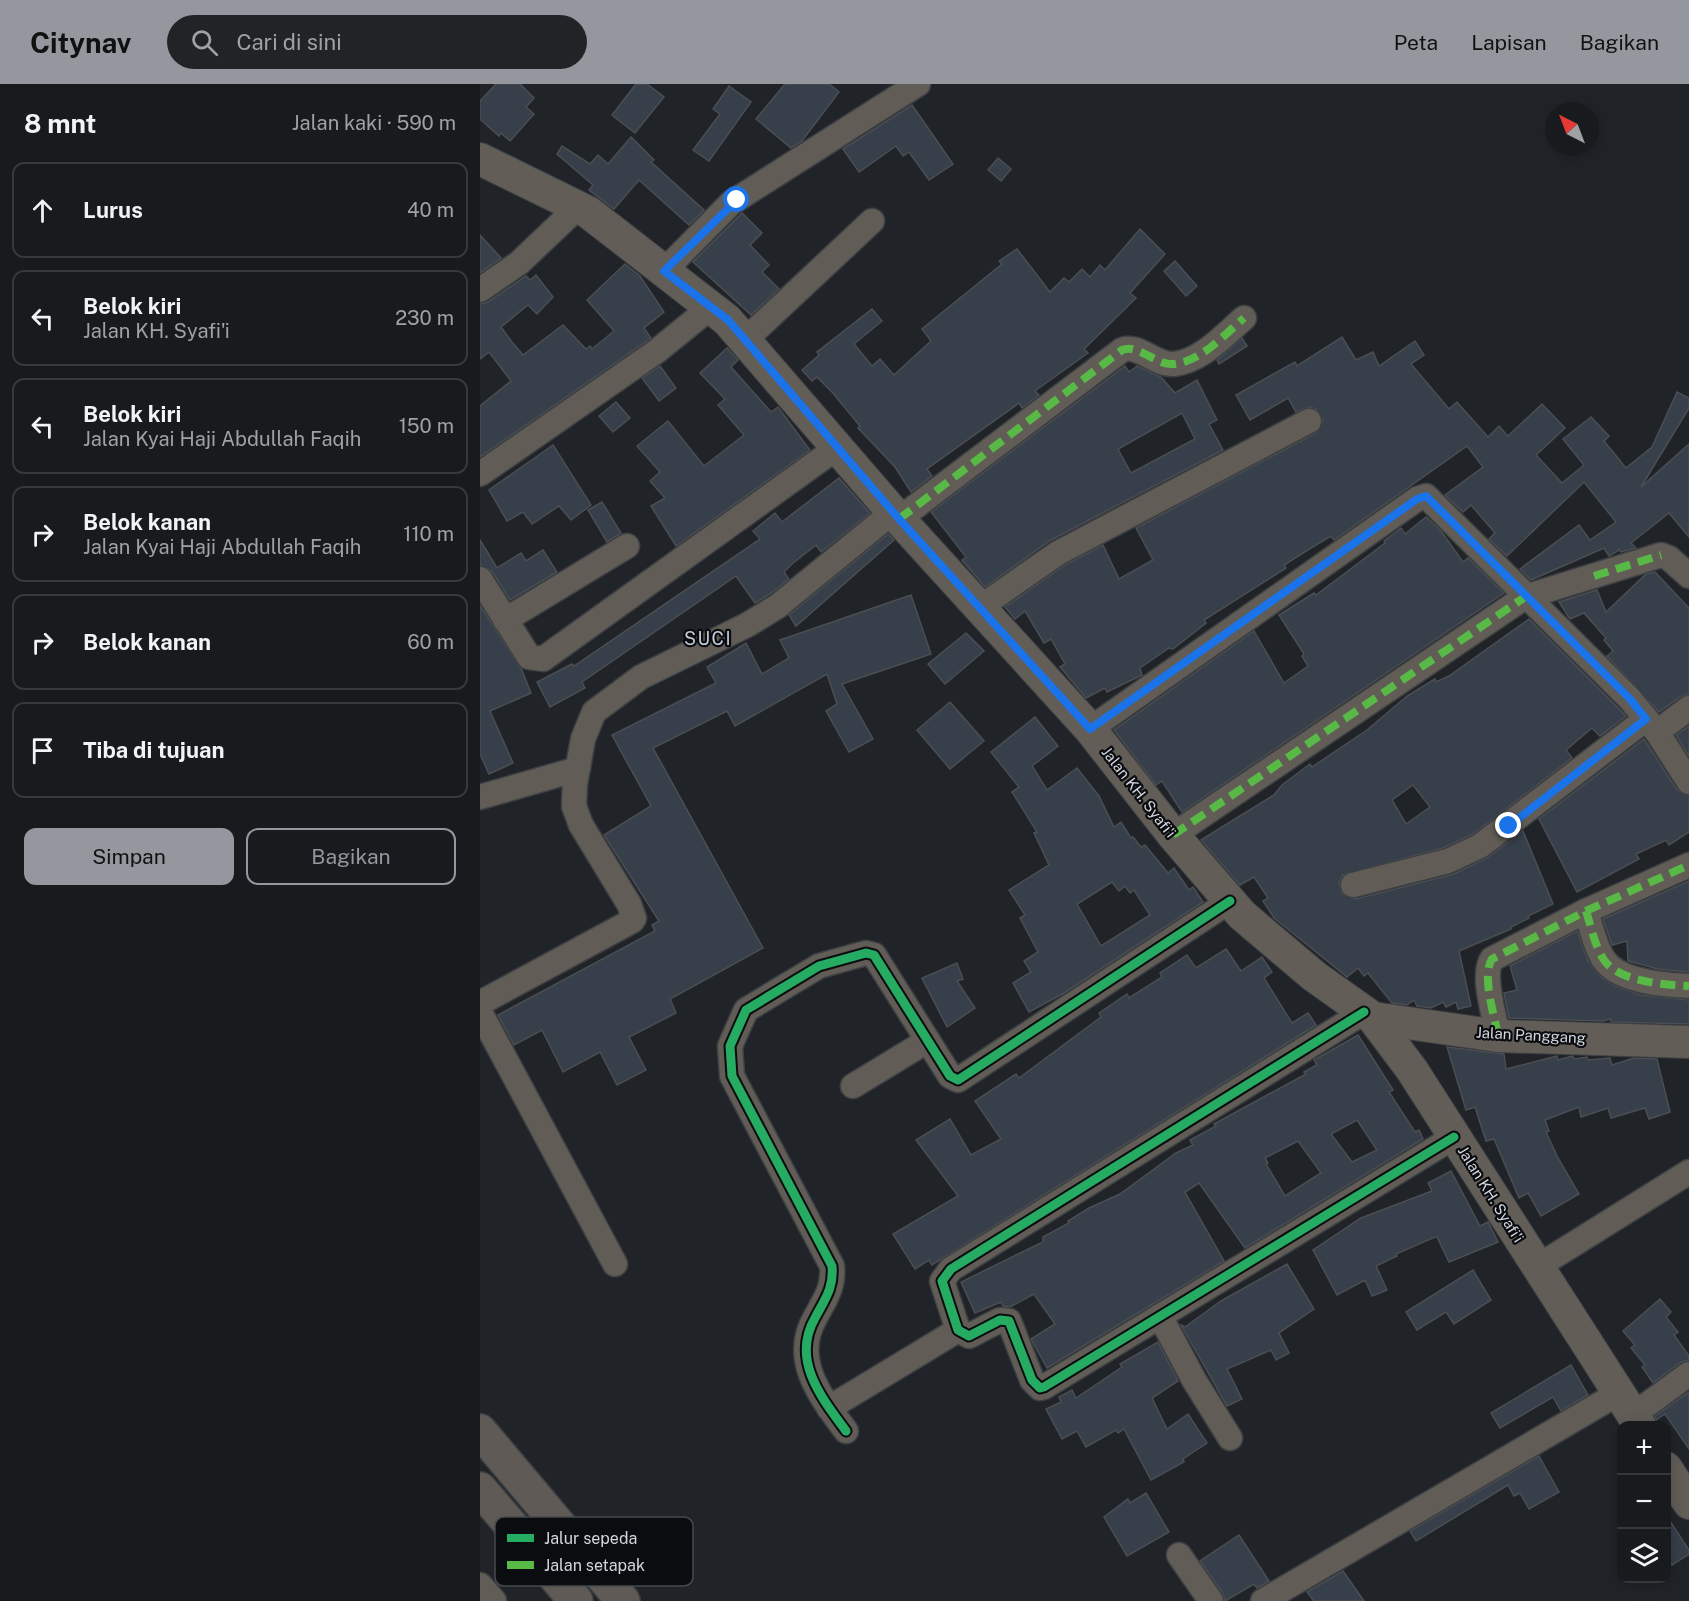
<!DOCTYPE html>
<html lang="id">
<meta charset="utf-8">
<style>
body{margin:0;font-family:"Public Sans",sans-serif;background:#212427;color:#f1f3f6}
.controls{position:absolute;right:18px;bottom:18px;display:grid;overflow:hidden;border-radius:12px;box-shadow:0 3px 15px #0003}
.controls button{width:54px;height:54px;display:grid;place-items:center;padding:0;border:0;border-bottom:2px solid #36393c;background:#181b1e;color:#f1f3f6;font:30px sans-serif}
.compass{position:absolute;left:1065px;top:18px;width:54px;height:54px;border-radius:50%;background:#181b1e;box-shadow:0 3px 15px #0003;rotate:318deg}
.stop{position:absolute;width:18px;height:18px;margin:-14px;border:4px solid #1a73e8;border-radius:50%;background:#fff}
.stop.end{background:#1a73e8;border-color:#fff;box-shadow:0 2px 6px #0008}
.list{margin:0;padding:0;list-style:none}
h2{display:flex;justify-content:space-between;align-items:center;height:78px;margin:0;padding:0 24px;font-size:26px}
h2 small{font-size:20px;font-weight:400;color:#9fa1a4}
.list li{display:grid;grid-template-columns:39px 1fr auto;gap:18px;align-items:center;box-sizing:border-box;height:96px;margin:0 12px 12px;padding:0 12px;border:2px solid #36393c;border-radius:12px}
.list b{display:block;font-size:22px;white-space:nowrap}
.list p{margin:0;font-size:20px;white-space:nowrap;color:#9fa1a4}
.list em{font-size:20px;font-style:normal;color:#9fa1a4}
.actions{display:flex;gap:12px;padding:18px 24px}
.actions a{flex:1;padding:14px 0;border:2px solid #94989e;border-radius:12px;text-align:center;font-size:21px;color:#94989e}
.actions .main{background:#94989e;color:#111}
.icon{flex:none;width:33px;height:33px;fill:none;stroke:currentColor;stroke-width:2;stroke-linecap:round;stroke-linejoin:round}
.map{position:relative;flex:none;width:1209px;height:1517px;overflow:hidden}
header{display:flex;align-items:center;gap:36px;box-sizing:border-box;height:84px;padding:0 30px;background:#94989e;color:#111}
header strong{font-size:28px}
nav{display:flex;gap:33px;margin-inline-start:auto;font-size:21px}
.search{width:420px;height:54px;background:#212427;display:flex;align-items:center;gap:15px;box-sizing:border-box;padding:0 21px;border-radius:33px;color:#9fa1a4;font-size:22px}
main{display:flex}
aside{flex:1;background:#181b1e}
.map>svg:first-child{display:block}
.building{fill:#363f4a;stroke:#4b4e52;stroke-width:1.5;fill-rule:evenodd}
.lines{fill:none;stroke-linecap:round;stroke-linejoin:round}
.minor-casing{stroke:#3d4144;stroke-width:27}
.major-casing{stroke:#3d4144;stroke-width:34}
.highway-casing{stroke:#3d4144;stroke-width:36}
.minor{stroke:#625c57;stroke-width:24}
.major{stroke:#635d58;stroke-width:32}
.highway{stroke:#605a56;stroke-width:33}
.quiet{stroke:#58b947;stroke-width:8;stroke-dasharray:15 8;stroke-linecap:butt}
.cycleway-casing{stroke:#0a0c10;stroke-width:13}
.cycleway{stroke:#26ab63;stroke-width:9}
.route{stroke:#1a73e8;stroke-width:8}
.labels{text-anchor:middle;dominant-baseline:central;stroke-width:4.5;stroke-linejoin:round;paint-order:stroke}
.street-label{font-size:15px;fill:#d3d7dd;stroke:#0a0c10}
.quarter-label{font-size:18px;letter-spacing:1.5px;fill:#c5ceda;stroke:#0a0c10}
.key{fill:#0a0c10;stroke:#46494e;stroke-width:1.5}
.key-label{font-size:16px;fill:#d3d7dd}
</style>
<header>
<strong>Citynav</strong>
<div class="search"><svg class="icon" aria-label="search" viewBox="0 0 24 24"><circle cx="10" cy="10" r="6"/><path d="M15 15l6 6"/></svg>Cari di sini</div>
<nav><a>Peta</a><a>Lapisan</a><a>Bagikan</a></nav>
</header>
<main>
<aside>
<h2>8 mnt<small>Jalan kaki · 590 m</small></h2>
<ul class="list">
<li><svg class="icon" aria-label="ahead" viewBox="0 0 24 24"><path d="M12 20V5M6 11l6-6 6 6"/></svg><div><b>Lurus</b></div><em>40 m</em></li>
<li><svg class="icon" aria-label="left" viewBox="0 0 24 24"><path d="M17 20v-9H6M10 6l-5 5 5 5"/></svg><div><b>Belok kiri</b><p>Jalan KH. Syafi'i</p></div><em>230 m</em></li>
<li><svg class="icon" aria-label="left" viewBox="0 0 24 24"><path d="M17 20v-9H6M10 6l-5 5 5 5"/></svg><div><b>Belok kiri</b><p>Jalan Kyai Haji Abdullah Faqih</p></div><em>150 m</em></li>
<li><svg class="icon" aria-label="right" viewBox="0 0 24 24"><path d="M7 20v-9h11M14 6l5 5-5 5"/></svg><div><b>Belok kanan</b><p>Jalan Kyai Haji Abdullah Faqih</p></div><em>110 m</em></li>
<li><svg class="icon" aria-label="right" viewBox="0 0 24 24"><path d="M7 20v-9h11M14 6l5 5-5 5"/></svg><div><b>Belok kanan</b></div><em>60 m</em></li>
<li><svg class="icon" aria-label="arrive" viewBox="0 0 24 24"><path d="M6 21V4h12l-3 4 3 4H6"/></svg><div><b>Tiba di tujuan</b></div></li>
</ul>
<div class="actions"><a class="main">Simpan</a><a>Bagikan</a></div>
</aside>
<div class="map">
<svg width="1209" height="1517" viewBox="0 0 1209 1517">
<rect width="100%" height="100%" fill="#202428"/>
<g class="building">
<polygon points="16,0 40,0 54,14 46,23 54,30 30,57 21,49 19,52 0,35 0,17"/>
<polygon points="156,0 167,0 184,13 155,49 132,31"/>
<polygon points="305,0 349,0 359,8 322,57 311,64 276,35"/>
<polygon points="249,2 271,18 229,77 213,66 240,30 233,25"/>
<polygon points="432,21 473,80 449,96 429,68 423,72 416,62 379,88 363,65"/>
<polygon points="151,53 174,76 171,78 224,126 209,141 159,96 134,125 109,106 113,101 77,70 82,62 110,80 118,71 128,80"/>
<polygon points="518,74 531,85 521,97 508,86"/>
<polygon points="262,129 282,149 270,161 289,181 282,188 299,205 271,231 213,178"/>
<polygon points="660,145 685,170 650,209 656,214 604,265 608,269 555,307 559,311 542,324 539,319 447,385 452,392 431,408 415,383 378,344 380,342 352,308 337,293 332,297 322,286 339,271 337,268 392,225 402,237 374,260 392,282 400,275 414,291 451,257 442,245 522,180 519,177 537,165 570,208 584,194 589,198 602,185 610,193 620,181 625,186"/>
<polygon points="0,151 21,174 0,189"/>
<polygon points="695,177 717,202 706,212 684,187"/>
<polygon points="145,180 160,192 184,228 164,244 171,254 0,373 0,322 31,297 9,268 0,275 0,220 8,218 46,192 50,196 56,191 73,213 57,230 48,221 21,243 32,258 43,271 83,241 106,265 110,262 112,265 134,247 107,216"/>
<polygon points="862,253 876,276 893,268 899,282 935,257 944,271 931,280 969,325 977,318 1008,353 1019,342 1028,352 1062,320 1085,344 1056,371 1082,399 1104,381 1083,355 1111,333 1129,352 1124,357 1146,384 1172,363 1197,308 1209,314 1209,324 1161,403 1209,360 1209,453 1189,429 1151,459 1156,464 1141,468 1139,466 1129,472 1124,464 1051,496 1040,485 1099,441 1110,456 1136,438 1104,398 1027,472 1009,455 1015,449 991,421 983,428 965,411 1003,383 987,362 854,456 851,452 831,464 804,481 806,484 724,536 726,539 693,565 689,564 660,584 662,591 627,608 625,604 606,614 580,583 585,580 571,555 564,559 545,527 535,535 525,523 585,481 623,461 639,495 673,476 656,444 836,349 843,337 836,325 829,323 816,328 808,314 770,336 756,311 815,278 817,282"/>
<polygon points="762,254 767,262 739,280 737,276"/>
<polygon points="247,264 258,276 251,283 291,328 298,323 330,366 196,462 171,422 185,414 170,397 180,388 157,362 188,337 224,382 264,351 238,321 245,315 220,289"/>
<polygon points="180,282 196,304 179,317 162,294"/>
<path d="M 645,282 L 649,288 L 657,282 L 681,293 L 695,309 L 717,296 L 737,336 L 729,340 L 743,366 L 571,456 L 505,503 L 482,476 L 486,473 L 451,428 ZM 702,329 L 715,355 L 651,389 L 638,365 Z"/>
<polygon points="136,318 150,334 133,348 119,332"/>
<polygon points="73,361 111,421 91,436 79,422 52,440 43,428 27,437 9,406"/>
<polygon points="359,394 390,429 341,468 336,461 312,480 304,488 309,495 290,510 275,519 256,492 102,598 105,604 70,623 57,598 92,580 94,582 280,455 273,447 295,429 302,438"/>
<polygon points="122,418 141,449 127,458 108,426"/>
<polygon points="946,433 961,447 983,478 988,474 1024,509 702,728 682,697 676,701 634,646 774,547 804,599 828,582 822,572 824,570 799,531 834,509 836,511 905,459 904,457 921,444 925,450"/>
<polygon points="408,450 414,456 316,542 309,531"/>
<polygon points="0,456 17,484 41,469 46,477 63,466 77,488 30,516 12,487 0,481"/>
<polygon points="1175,488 1209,524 1209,610 1200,613 1179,628 1127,572 1133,567 1124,556 1126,554 1104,529 1090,535 1079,518 1117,506 1126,528 1166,490"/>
<polygon points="431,511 451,570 362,600 393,655 369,668 346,627 357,620 347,590 255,642 247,627 173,664 283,864 190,915 196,929 149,953 166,986 137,1001 120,968 83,988 62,946 34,961 18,931 175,847 172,841 179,837 124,751 171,722 132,651 236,599 227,583 266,559 282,590 309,574 300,556"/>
<polygon points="0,522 41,584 51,609 10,627 33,679 9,690 0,670"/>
<path d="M 1049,535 L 1146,632 L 1120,652 L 1112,644 L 1086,666 L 1092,674 L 993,750 L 963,764 L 863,791 L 859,798 L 862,810 L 876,815 L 974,790 L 1008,773 L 1043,747 L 1073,820 L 1048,832 L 1049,834 L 1031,843 L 1031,845 L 979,867 L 991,922 L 978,925 L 976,918 L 966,923 L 963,918 L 951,924 L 937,922 L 934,916 L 927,921 L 912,919 L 888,889 L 884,892 L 878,884 L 867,893 L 794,834 L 783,817 L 788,814 L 774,793 L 760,801 L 721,756 L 794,711 L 802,701 L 830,680 L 832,683 L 887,646 L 927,612 L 955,595 L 956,598 L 969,592 ZM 933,701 L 950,723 L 926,740 L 912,716 Z"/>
<polygon points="486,549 504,567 465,600 448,580"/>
<polygon points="470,618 504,657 470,685 437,646"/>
<path d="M 555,633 L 578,662 L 552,682 L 567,706 L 597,684 L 619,712 L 634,743 L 641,738 L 651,754 L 653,753 L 661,763 L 665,761 L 688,789 L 694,784 L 709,806 L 713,803 L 723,818 L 584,909 L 549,928 L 533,899 L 551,888 L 544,877 L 558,868 L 540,834 L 545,831 L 529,806 L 569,781 L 554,749 L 557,748 L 532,708 L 539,703 L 511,668 ZM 632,798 L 639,807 L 645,802 L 650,809 L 654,806 L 670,831 L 621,862 L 597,820 Z"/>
<polygon points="1209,642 1209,672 1196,651"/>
<polygon points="1164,655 1197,706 1209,712 1209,748 1189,761 1186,756 1156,770 1159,775 1097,808 1059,735"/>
<polygon points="1209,797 1209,888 1178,885 1148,877 1147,857 1132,861 1123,835"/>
<polygon points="1097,847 1108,877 1121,893 1135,902 1160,911 1209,916 1209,940 1131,938 1131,935 1123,937 1029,934 1024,909 1037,906 1030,882"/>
<polygon points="746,865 761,887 782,873 792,888 784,894 812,939 828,929 836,941 452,1181 449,1176 435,1185 413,1150 478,1112 436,1056 470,1035 491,1071 521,1055 495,1017 536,990 539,994 621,933 619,929 647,910 649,914 682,893 680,889 707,871 716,884"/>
<polygon points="477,879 483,895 477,897 495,924 467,943 442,894"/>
<path d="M 878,951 L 913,1006 L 909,1008 L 935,1048 L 939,1046 L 943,1055 L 765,1164 L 719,1099 L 705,1108 L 744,1177 L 567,1284 L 551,1255 L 575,1240 L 554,1210 L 530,1223 L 523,1222 L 521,1218 L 495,1229 L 481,1198 L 563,1158 L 563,1153 L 589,1139 L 588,1137 L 609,1124 L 640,1110 L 696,1069 L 713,1061 L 710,1056 L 736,1042 L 734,1040 L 826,990 L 824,988 L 837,981 L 834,976 ZM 877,1036 L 897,1066 L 872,1078 L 851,1050 ZM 818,1057 L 841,1089 L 805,1112 L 786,1080 L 788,1079 L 785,1074 Z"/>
<polygon points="967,963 1024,970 1026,985 1077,972 1078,976 1092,972 1095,975 1107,973 1108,976 1130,974 1132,981 1154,974 1177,975 1190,1028 1169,1035 1165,1024 1131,1034 1128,1024 1101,1033 1099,1023 1065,1036 1069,1047 1066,1048 1078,1074 1099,1110 1061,1132 1048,1109 1039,1114 1014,1055 1006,1057 995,1023 986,1026"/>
<polygon points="971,1087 1000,1142 1008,1138 1018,1158 969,1178 957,1153 955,1153 916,1170 917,1172 896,1182 907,1206 892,1212 885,1196 857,1211 833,1166 881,1134 952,1107 948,1099"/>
<polygon points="807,1180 834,1225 799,1249 809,1269 796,1276 791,1266 747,1285 762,1315 747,1322 701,1241 705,1243 741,1217"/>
<polygon points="993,1186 1011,1216 974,1240 966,1228 937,1246 926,1228"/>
<polygon points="1180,1215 1191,1228 1186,1233 1198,1248 1194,1251 1209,1272 1209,1276 1201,1278 1173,1299 1162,1283 1165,1281 1151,1264 1155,1261 1143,1247"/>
<polygon points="678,1258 698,1297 672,1314 687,1345 708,1330 727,1359 703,1375 704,1378 671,1396 644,1345 638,1349 636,1346 606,1363 597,1347 582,1355 566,1325 581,1318 579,1313 592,1306 596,1314 642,1283 640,1280"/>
<polygon points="1091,1281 1108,1311 1081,1327 1073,1313 1020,1344 1011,1329"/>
<polygon points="1209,1308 1209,1365 1185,1330 1176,1336 1175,1332"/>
<polygon points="1059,1372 1079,1408 1049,1425 1040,1409 1034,1412 1028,1401 936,1457 930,1447"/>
<polygon points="666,1409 689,1448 647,1472 624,1433 648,1415 650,1419"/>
<polygon points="1186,1431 1209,1466 1209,1470 1192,1481 1186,1472"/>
<polygon points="759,1451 789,1497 777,1504 774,1500 745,1517 743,1509 720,1477"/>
<polygon points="863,1487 884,1517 834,1517 827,1508"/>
</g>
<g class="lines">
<g class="minor-casing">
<g id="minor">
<polyline points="184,187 251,119 438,0"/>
<polyline points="0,206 39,179 99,122"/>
<polyline points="265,256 392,137"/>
<polyline points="0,390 177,267 231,223"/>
<path d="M 419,435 L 642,266 C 658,259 676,282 694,280 C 722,277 744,251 764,234"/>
<polyline points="0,495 49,573 63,575 358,363"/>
<polyline points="499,524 578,469 829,337"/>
<polyline points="25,536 147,462"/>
<polyline points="610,645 937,415 946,412 1150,615 1177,648 1209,698"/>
<polyline points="1177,648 1209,624"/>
<polyline points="0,713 98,685"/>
<polyline points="693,751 1045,513 1181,471 1189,474 1209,492"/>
<polyline points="873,801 968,777 1000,762 1166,635"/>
<path d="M 1106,827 C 1111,842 1115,863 1124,876 C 1139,898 1186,901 1209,902"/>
<polyline points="0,919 152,837 154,834 149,820 101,741 94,722 95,700 103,655 114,628 161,593 267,541 298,522 413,428"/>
<polyline points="0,928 135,1180"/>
<polyline points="884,928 471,1185 462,1197 478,1246 489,1252 520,1236 529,1237 552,1296 560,1304 564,1303 974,1053"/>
<path d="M 1018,952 C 1015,933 1001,891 1012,875 L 1106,827 L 1209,781"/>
<polyline points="373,1002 447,957"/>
<polyline points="1057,1183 1209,1088"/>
<polyline points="680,1232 714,1296 750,1354"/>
<polyline points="349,1324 478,1246"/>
<polyline points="1153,1331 1209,1290"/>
<path d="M 366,1347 C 341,1313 311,1276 335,1234 C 345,1215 354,1204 352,1182 L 252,992 L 250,962 L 266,926 L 339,882 L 386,869 L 394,871 L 470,992 L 478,996 L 750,817"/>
<polyline points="699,1471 731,1517"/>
<polyline points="0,1501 14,1517"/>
<polyline points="783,1517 1139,1309"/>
</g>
</g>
<g class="major-casing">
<g id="major">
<polyline points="0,75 108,128 247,236 419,435 610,645 693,751 762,831 834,892 893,934 932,986 1160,1342"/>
<polyline points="893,934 1018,952 1209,958"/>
<polyline points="1186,1384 1209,1419"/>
</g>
</g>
<g class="highway-casing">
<g id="highway">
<polyline points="0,1347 143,1517"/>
<polyline points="0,1405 96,1517"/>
</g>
</g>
<use href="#minor" class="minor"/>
<use href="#major" class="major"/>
<use href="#highway" class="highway"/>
<g class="quiet">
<path d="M 419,435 L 642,266 C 658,259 676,282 694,280 C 722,277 744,251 764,234"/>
<polyline points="1114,492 1181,471"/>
<polyline points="693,751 1045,513"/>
<path d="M 1106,827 C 1111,842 1115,863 1124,876 C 1139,898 1186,901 1209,902"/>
<path d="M 1018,952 C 1015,933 1001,891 1012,875 L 1106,827 L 1209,781"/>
</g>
<g class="cycleway-casing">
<g id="cycleway">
<polyline points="884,928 471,1185 462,1197 478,1246 489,1252 520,1236 529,1237 552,1296 560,1304 564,1303 974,1053"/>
<path d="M 366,1347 C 341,1313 311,1276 335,1234 C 345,1215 354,1204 352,1182 L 252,992 L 250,962 L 266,926 L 339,882 L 386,869 L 394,871 L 470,992 L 478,996 L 750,817"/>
</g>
</g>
<use href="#cycleway" class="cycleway"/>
</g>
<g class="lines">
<polyline class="route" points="257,116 184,187 248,236 419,435 610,645 937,415 946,412 1150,615 1166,635 1029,742"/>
</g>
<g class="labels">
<g class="street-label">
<text transform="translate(659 708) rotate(52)">Jalan KH. Syafi'i</text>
<text transform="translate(1051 951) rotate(3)">Jalan Panggang</text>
<text transform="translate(1011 1110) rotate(58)">Jalan KH. Syafi'i</text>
</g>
<g class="quarter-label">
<text x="228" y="554">SUCI</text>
</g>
</g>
<rect x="15" y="1433" width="198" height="69" rx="9" class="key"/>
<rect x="27" y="1450" width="27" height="8" fill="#26ab63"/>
<rect x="27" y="1477" width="27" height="8" fill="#58b947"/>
<g class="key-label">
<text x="64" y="1460">Jalur sepeda</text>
<text x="64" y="1487">Jalan setapak</text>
</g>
</svg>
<div class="controls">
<button>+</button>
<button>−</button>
<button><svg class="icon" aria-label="layers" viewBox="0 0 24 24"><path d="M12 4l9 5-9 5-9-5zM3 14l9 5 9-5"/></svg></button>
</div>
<svg class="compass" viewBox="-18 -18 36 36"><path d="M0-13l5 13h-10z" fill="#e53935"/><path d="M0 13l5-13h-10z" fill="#9fa1a4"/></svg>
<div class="stop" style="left:257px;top:116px"></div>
<div class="stop end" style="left:1029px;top:742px"></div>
</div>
</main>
